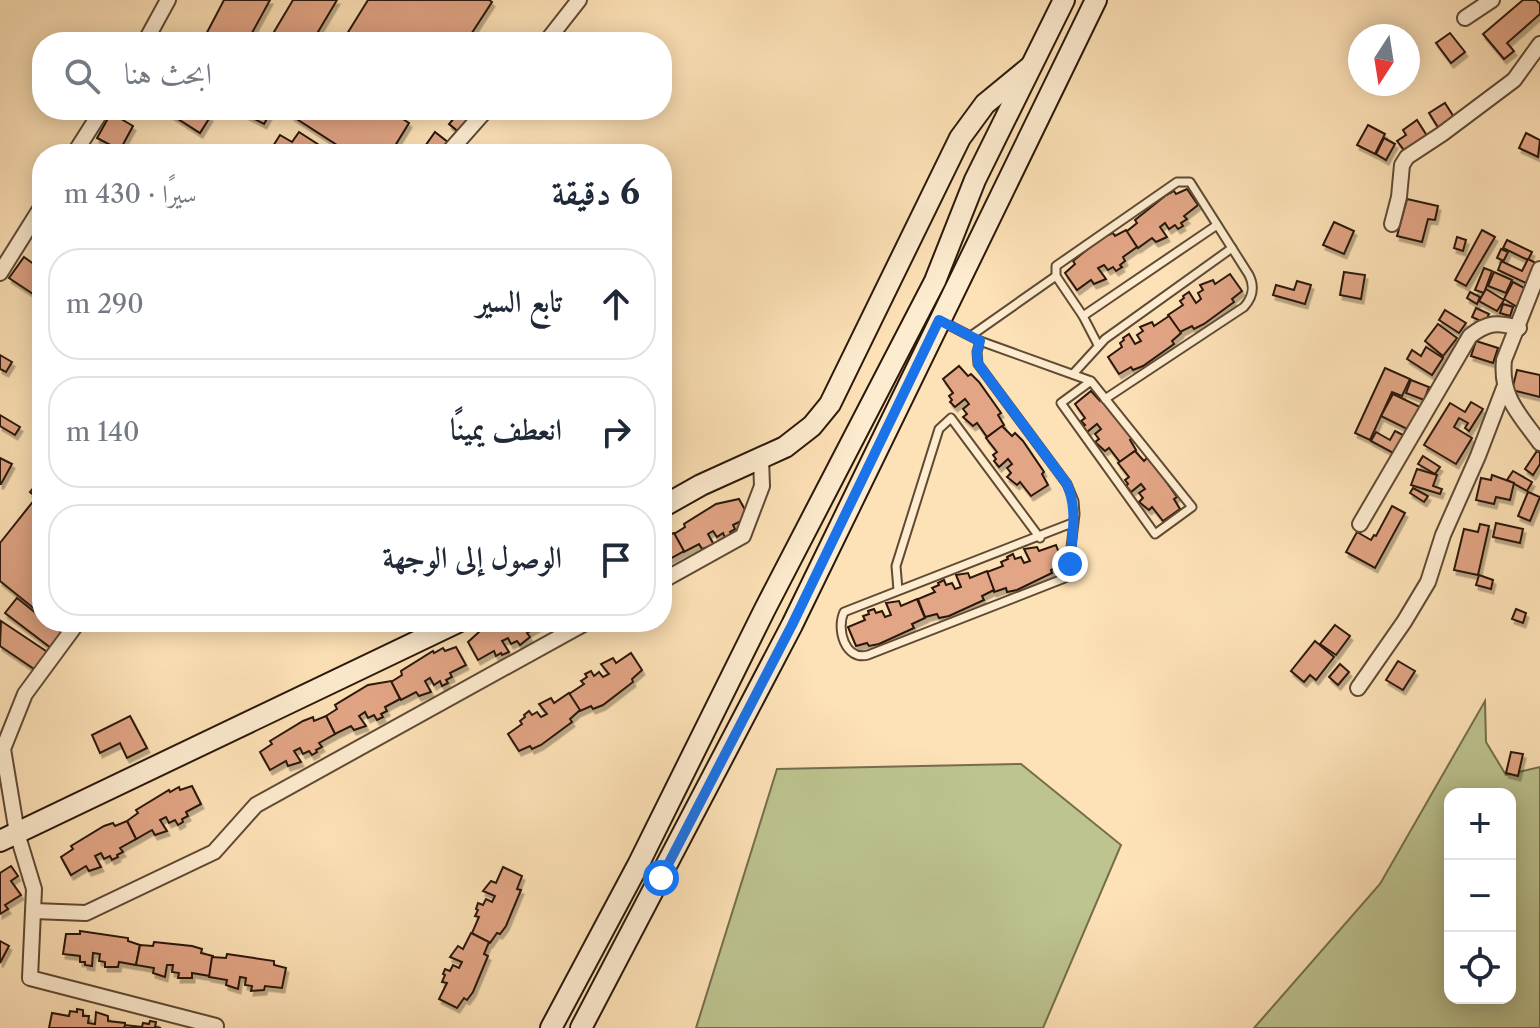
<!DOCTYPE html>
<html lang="ar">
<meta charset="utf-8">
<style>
body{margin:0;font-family:"Libre Caslon Text",Amiri,serif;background:#f6f6f7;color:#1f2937;direction:rtl}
.controls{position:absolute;right:24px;bottom:24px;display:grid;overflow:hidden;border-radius:16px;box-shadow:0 4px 20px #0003}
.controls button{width:72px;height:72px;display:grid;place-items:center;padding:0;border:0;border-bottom:2px solid #e0e1e3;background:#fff;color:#1f2937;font:40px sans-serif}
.compass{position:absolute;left:1348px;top:24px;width:72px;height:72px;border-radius:50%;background:#fff;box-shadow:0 4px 20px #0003;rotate:192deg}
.stop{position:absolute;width:24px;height:24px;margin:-18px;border:6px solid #1a73e8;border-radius:50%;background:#fff}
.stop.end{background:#1a73e8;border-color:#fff;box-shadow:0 2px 8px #0008}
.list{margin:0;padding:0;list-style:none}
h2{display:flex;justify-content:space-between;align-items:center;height:104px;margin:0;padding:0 32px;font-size:34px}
h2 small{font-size:26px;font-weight:400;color:#747a83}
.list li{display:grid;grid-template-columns:52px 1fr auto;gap:24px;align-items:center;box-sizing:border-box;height:112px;margin:0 16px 16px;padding:0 16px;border:2px solid #e0e1e3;border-radius:32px}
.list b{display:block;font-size:30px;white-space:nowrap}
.list em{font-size:26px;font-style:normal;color:#747a83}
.icon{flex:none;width:44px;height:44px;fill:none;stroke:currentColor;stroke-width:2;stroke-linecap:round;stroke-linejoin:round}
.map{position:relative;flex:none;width:1540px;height:1028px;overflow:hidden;direction:ltr}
.search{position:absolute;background:#fff;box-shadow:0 4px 20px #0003;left:32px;top:32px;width:640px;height:88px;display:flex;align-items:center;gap:20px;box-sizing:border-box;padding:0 28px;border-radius:32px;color:#747a83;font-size:30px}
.panel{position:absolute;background:#fff;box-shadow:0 4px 20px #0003;left:32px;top:144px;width:640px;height:488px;border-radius:32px;direction:rtl}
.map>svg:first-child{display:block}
.green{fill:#bdc490;stroke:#746e4c;stroke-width:2;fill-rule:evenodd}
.building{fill:#e2a585;stroke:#2a1808;stroke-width:2;filter:url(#shadow)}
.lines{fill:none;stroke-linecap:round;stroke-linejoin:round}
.lane-casing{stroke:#5f4a34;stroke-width:11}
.street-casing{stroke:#5f4a34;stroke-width:18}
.secondary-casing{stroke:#2a1808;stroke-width:24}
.lane{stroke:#feecd0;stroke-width:7}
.street{stroke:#feecd0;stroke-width:14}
.secondary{stroke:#feecd0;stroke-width:20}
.route{stroke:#1a73e8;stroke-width:10}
</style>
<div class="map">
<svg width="1540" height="1028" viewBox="0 0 1540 1028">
<defs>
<filter id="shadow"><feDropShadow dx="2.5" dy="4.5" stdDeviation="0" flood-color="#0004"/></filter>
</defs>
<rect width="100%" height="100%" fill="#fee2b7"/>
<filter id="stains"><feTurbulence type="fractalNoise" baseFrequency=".0025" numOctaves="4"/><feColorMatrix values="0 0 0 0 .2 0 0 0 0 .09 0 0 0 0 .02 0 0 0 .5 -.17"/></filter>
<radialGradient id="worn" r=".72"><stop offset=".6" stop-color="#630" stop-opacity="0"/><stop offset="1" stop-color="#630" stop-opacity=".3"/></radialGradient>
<g class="green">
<path d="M 1485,701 L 1486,742 L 1506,775 L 1540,767 L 1540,1028 L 1254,1028 L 1380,884 ZM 1450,794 L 1510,794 L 1510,998 L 1450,998 Z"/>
<polygon points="1021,764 1121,845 1043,1028 696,1028 777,769"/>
</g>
<g class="building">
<polygon points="224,0 270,0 247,42 202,42"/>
<polygon points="293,0 337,0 312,42 268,42"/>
<polygon points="368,0 489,0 492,2 466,42 342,42"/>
<polygon points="1523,0 1536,0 1540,4 1540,14 1507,43 1514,51 1504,59 1483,34"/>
<polygon points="1450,33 1465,52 1451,63 1436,43"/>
<polygon points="1445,103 1457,122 1441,132 1429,113"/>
<polygon points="164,110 199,110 210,117 200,133"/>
<polygon points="237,110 272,110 264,124"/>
<polygon points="296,110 389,110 409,123 390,154 351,154 292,116"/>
<polygon points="461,110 480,110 460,133 449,124"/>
<polygon points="111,113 133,126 120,150 97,138"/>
<polygon points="1417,120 1429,139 1407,154 1397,141 1406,135 1403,130"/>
<polygon points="1368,125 1385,134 1375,154 1357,145"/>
<polygon points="299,132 333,154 268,154 280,135 292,142"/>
<polygon points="435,132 449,143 440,154 429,154 423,149"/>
<polygon points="1526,133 1540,140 1538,157 1519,148"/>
<polygon points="1384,138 1395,144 1386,160 1376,154"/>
<polygon points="1187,189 1198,205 1184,216 1187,219 1181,223 1183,226 1178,229 1175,225 1169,229 1165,223 1160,227 1167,237 1156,242 1152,238 1138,248 1126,232 1137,223 1135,220 1165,196 1174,191 1176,194"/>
<polygon points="1407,199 1438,206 1435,220 1428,219 1422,242 1397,236"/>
<polygon points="1334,222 1354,231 1344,254 1323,245"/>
<polygon points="1126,230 1137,247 1123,257 1125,261 1120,265 1122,267 1116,271 1113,267 1108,270 1104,265 1098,268 1106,279 1094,284 1091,280 1077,290 1065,273 1075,264 1073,261 1103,237 1113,233 1115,236"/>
<polygon points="1482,230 1495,237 1466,286 1455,280"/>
<polygon points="1457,237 1466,240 1463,251 1454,248"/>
<polygon points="1507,240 1532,252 1528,260 1503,248"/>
<polygon points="1501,249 1508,252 1503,262 1522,271 1528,259 1536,263 1526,283 1498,270 1502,260 1497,258"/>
<polygon points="24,257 42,270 42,300 9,278"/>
<polygon points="1484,268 1492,271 1484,293 1475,290"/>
<polygon points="1344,272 1365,275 1361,299 1340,295"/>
<polygon points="1494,272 1512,280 1506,293 1488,286"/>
<polygon points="1230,274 1242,291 1232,299 1234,302 1204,324 1194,329 1192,326 1180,332 1168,315 1183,305 1180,301 1184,298 1183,296 1189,292 1196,303 1201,299 1198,293 1203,290 1200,285 1213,280 1215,284"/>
<polygon points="1297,281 1311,285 1305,304 1273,295 1276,285 1294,290"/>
<polygon points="1513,282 1528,290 1519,308 1504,299"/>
<polygon points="1486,289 1504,300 1497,311 1479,301"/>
<polygon points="1470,292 1480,297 1477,304 1467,298"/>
<polygon points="1503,304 1513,307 1510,316 1500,313"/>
<polygon points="1476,308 1489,314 1485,323 1472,317"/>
<polygon points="1445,310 1466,323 1459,333 1439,320"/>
<polygon points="1169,316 1181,333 1172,341 1174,344 1143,366 1133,370 1131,367 1119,374 1108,357 1122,347 1120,343 1124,340 1123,338 1129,334 1135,344 1141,341 1137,335 1143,331 1140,327 1152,322 1154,326"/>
<polygon points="1438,324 1457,338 1443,356 1425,341"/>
<polygon points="1476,341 1498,348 1493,363 1471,356"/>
<polygon points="1426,347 1443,358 1432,375 1407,359 1412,350 1421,356"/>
<polygon points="0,355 12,362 6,372 0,369"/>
<polygon points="959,366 968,376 971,374 979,382 1001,413 998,415 1004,425 987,437 977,423 973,426 963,417 967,414 963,409 969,404 965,399 955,407 950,402 952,400 949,396 953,393 943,379"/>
<polygon points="1385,368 1410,379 1402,396 1392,392 1370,440 1355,433"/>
<polygon points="1517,370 1540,375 1540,397 1512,390"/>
<polygon points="1411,380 1429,387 1424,400 1406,393"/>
<polygon points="1091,391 1100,401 1103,399 1133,437 1130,440 1136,450 1120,462 1109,448 1105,451 1095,442 1099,439 1095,434 1101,429 1097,424 1087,432 1083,426 1085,425 1081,421 1085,418 1075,404"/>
<polygon points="1393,394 1420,407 1409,430 1381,416"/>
<polygon points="1471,402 1483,409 1469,431 1465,428 1468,423 1459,418 1454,427 1472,438 1456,464 1424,445 1450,403 1465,412"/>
<polygon points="0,415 20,427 15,435 0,426"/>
<polygon points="1002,426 1012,436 1015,433 1023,441 1044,472 1042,474 1048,485 1031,496 1020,482 1017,485 1007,477 1011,473 1007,468 1012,464 1008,459 999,467 994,461 996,459 993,455 997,452 986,438"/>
<polygon points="1395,431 1405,436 1395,454 1371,441 1376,432 1390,440"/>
<polygon points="1135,451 1144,461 1147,458 1155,466 1177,497 1174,499 1180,509 1163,521 1152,507 1149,510 1139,502 1143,498 1139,493 1145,489 1141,484 1131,492 1126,486 1128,484 1125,480 1129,477 1118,463"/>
<polygon points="1537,451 1540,453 1540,464 1533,475 1525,469"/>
<polygon points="1423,456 1440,467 1435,474 1418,464"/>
<polygon points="0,458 12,464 1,484 0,484"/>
<polygon points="1417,469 1437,475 1433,486 1442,489 1440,494 1411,485"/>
<polygon points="1513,471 1532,482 1527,491 1507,480"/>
<polygon points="1492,475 1514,483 1510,500 1496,497 1494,504 1476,500 1481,478 1491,480"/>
<polygon points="42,477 42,502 30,492"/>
<polygon points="1413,488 1428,496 1424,502 1410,493"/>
<polygon points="1528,492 1540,497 1530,521 1518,516"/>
<polygon points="35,499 42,504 42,615 0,581 0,543"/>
<polygon points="739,499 749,517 733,525 735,529 730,532 731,535 725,538 723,533 717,537 713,531 708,534 714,545 702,549 699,544 684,552 674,534 685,527 684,524 716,504"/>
<polygon points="1392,506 1405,513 1375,568 1346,552 1357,532 1371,540 1374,535 1376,536"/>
<polygon points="1496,523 1523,529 1520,543 1493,537"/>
<polygon points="1480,524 1489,526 1478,575 1454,570 1464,529 1478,532"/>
<polygon points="674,533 684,551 668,560 670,563 662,571 662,537"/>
<polygon points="1056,545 1063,564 1051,570 1052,573 1017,590 1007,592 1006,588 994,592 987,572 1003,566 1001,562 1008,559 1007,557 1013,554 1015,559 1021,557 1024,563 1030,561 1024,549 1037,547 1039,551"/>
<polygon points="987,571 994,590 982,596 984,600 949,616 939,618 937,614 925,617 918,599 935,592 932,588 939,585 938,583 944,580 946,585 952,583 955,589 961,587 956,575 968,573 970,578"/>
<polygon points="1479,575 1493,580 1491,589 1476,585"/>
<polygon points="17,598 42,618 42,622 48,622 62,633 51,648 5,613"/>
<polygon points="917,599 925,618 912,624 914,628 879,644 869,646 867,643 856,646 848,627 865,620 863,616 869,614 868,611 874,609 876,613 882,611 885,617 891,615 886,603 899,601 901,606"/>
<polygon points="1516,609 1526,613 1523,623 1512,619"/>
<polygon points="1,621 52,655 40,673 0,646"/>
<polygon points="51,622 71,622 63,632"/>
<polygon points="490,622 542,622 543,624 527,633 530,637 520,645 517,641 511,644 508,638 502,641 509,652 502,655 501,653 496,656 494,651 478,660 468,642"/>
<polygon points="1335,625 1350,636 1336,655 1320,644"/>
<polygon points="1315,641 1334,657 1316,680 1310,675 1304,682 1291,671"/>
<polygon points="456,647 466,665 450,673 452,677 446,680 448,683 442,686 440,681 434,685 430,678 425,681 431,692 419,696 416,692 401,700 391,682 402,675 401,671 433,651 434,653 443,648 445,651"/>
<polygon points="631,653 642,670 632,679 633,682 603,705 593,709 591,706 580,711 569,694 584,684 581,681 587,677 585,674 591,671 594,676 599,672 603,677 609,674 601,664 613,658 616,663"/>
<polygon points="1398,661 1415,671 1403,690 1386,680"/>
<polygon points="1340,664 1349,672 1338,685 1329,677"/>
<polygon points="391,681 400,699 385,707 387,711 381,714 383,717 377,720 374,715 368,718 365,712 359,716 366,726 354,730 351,726 335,734 326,716 337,709 335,705 368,685"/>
<polygon points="569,693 580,710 570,719 572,722 541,745 532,749 530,746 519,751 508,734 522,724 520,721 525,717 524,715 529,711 532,715 537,712 541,717 547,714 539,704 551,698 554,703"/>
<polygon points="130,716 147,748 127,758 120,743 100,753 92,735"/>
<polygon points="326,716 335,734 319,743 322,747 316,750 317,752 312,755 309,751 303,754 300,748 294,751 301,762 288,766 286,761 270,770 260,752 272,744 270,741 303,721 313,717 314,721"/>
<polygon points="1511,752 1523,754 1518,776 1506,773"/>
<polygon points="192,786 201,804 186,812 188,816 182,819 183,822 178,825 175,820 169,823 166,817 160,820 167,831 155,835 152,830 136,839 127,821 138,813 136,810 169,790 170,792 179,787 180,790"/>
<polygon points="127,821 136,839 120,848 123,852 117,855 118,857 112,860 110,856 104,859 101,853 95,856 101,867 89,871 86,866 71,875 61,857 73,849 71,846 104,826 113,823 115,826"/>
<polygon points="11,866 18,876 11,881 21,895 5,905 8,909 0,914 0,873"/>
<polygon points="503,867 522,876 517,889 521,890 506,926 500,934 497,933 490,943 472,933 479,917 475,916 478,910 476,909 478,903 483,905 486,899 492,902 495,896 483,891 491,881 496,883"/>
<polygon points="80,931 128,938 128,941 140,945 136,965 119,962 118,967 105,967 105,962 99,961 100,954 93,953 92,966 85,965 85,962 80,962 80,956 63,954 66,934 80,934"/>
<polygon points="471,933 489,942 484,954 488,956 473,992 467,1000 464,998 457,1008 439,999 447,983 442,982 445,975 443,974 445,969 450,971 453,965 459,968 462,962 450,957 458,946 463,949"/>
<polygon points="0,941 9,946 0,963"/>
<polygon points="154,942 192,946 202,949 201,953 213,956 210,976 192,973 192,978 178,978 179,973 172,972 173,965 167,965 165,977 153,973 154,968 136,965 140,945 153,946"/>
<polygon points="227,954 274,961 274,965 286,968 282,988 265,986 264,990 251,991 252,986 245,985 246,978 240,977 238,989 226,985 227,980 209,977 212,957 226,958"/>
<polygon points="77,1009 83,1010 83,1016 89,1016 88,1023 95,1024 96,1012 108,1016 108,1021 125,1023 125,1028 49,1028 52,1013 69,1016 70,1011 77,1012"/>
<polygon points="150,1021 156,1022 155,1027 161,1028 124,1028 125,1025 142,1027 143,1023 149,1024"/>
</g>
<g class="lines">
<g class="lane-casing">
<g id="lane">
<polyline points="1083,316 1217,225"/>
<polyline points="941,321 980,341 1091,381 1192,507 1155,534 1061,403 1091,381"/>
<polyline points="972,335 1056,276"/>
<path d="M 980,341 L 977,352 L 978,364 L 1067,484 L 1074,501 L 1075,514 L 1068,573 L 1065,578 L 868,655 C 845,661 836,629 844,612 L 1072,523"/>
<path d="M 1098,345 L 1083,316 L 1056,276 L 1056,266 L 1177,182 L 1190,182 L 1249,275 C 1255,287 1253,297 1244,307 L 1105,399"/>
<polyline points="1073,374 1105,339 1232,248"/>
<polyline points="898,590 896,566 939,429 951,418 1040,538"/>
</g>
</g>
<g class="street-casing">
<g id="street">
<polyline points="1465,18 1492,0"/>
<polyline points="145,42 168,0"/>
<polyline points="546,42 579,0"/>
<polyline points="74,154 102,110"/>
<polyline points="447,154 486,110"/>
<polyline points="1392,224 1399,197 1402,165 1407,157 1442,134 1514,80 1540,44"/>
<path d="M 1540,269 L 1504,360 C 1500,397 1520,415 1540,443"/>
<polyline points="0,273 42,206"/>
<path d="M 1360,524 L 1470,336 C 1488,322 1497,322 1519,328"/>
<polyline points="662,581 743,536 762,486 761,459"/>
<polyline points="78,622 25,694 3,749 17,833 34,889 30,978 216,1026"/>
<polyline points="1358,688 1404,622 1428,582 1443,535 1478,456 1504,388"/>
<polyline points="34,911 86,913 214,852 256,805 587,622"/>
</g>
</g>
<g class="secondary-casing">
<g id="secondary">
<polyline points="662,507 701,485 785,447 812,426 830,404 960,138 985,104 1030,67"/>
<polyline points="0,841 458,622"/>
<polyline points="551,1028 638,865 765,609 935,281 975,180 1064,0"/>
<polyline points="581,1028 792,625 1096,0"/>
</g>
</g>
<use href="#lane" class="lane"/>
<use href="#street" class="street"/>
<use href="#secondary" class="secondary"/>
</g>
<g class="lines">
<path class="route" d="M 661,878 L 792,625 L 939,320 L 980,341 L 977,352 L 978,364 L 1067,484 C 1078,510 1072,536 1070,564"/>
</g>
<rect width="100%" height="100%" filter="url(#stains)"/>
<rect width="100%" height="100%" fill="url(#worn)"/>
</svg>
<div class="controls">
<button>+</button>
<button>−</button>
<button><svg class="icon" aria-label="locate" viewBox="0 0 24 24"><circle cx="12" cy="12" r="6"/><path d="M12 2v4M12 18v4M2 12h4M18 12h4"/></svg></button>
</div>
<svg class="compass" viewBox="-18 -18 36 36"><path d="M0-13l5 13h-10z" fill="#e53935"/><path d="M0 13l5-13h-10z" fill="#747a83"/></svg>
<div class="stop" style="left:661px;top:878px"></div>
<div class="stop end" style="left:1070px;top:564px"></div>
<div class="search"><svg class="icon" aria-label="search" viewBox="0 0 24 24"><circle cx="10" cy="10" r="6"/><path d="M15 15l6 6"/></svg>ابحث هنا</div>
<section class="panel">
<h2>6 دقيقة<small>سيرًا · 430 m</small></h2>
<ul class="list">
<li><svg class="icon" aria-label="ahead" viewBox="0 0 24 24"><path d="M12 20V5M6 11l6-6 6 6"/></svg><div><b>تابع السير</b></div><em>290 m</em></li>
<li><svg class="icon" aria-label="right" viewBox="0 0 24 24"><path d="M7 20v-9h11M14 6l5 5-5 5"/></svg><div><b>انعطف يمينًا</b></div><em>140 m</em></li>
<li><svg class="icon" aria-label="arrive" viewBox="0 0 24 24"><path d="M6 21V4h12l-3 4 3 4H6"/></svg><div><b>الوصول إلى الوجهة</b></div></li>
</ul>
</section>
</div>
